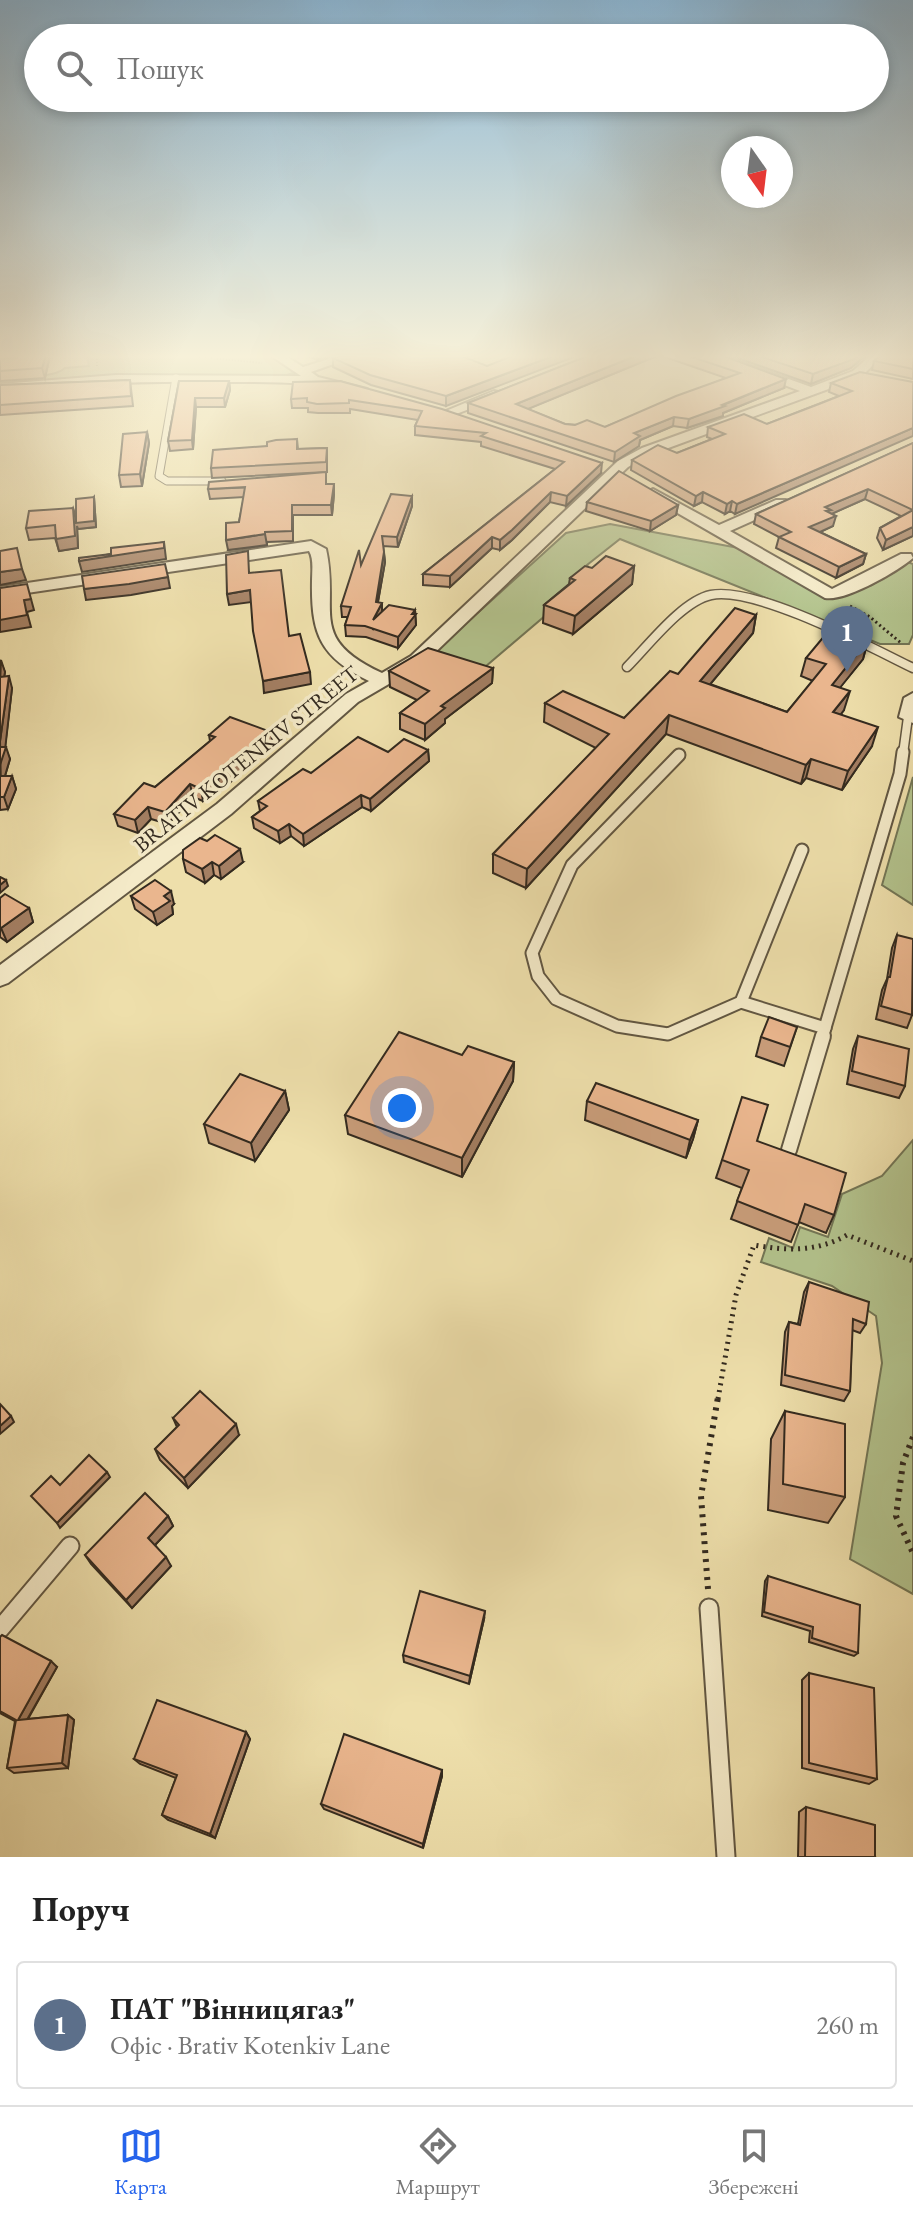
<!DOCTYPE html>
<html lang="uk">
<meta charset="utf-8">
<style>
body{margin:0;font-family:"EB Garamond",serif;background:#f6f6f6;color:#222}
.compass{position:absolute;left:721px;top:136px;width:72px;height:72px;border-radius:50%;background:#fff;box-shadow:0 4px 12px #0003;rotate:166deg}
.you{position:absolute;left:402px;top:1108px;width:28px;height:28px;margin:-20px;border:6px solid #fff;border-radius:50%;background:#1a73e8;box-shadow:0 0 0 12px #1a73e833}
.badge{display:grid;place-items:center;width:52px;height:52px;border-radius:50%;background:#2563eb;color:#fff;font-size:26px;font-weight:700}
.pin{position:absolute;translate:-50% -66px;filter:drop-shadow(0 2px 4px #0008)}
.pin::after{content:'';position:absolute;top:42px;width:28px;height:24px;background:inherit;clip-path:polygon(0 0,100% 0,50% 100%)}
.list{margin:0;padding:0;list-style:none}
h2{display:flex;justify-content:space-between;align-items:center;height:104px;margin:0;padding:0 32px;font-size:34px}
h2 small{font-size:26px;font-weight:400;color:#767676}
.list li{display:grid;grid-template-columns:52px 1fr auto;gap:24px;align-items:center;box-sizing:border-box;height:128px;margin:0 16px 16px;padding:0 16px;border:2px solid #e0e0e0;border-radius:8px}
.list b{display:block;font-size:30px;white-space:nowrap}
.list p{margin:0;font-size:26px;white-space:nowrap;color:#767676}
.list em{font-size:26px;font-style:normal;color:#767676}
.icon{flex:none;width:44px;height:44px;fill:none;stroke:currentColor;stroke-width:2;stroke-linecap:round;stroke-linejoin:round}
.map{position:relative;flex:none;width:913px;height:1857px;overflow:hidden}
.search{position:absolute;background:#fff;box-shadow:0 4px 12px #0003;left:24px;right:24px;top:24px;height:88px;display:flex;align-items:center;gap:20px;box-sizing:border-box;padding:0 28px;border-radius:44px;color:#767676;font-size:30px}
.sheet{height:248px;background:#fff}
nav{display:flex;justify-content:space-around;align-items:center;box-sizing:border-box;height:112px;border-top:2px solid #e0e0e0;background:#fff;font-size:22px;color:#767676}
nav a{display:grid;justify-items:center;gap:4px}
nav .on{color:#2563eb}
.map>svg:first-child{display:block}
.green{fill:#b3c38d;stroke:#737656;stroke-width:2}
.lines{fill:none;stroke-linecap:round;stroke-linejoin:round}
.lane-far4-casing{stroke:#625742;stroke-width:9}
.lane-far3-casing{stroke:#625742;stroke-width:11}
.lane-far2-casing{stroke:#625742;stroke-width:15}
.lane-far1-casing{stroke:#625742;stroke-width:18}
.lane-casing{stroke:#625742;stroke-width:21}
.street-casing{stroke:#625742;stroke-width:4}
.path-far3{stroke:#332a1f;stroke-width:2;stroke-dasharray:1 2;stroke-linecap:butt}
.path-far2{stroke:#332a1f;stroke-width:3;stroke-dasharray:2 3;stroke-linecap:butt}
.path-far1{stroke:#332a1f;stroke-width:5;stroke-dasharray:2 5;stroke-linecap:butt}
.path{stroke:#332a1f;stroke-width:6;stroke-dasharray:3 6;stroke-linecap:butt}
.lane-far4{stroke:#f4eac8;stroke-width:7}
.lane-far3{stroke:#f4eac8;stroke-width:8}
.lane-far2{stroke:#f4eac8;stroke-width:11}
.lane-far1{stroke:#f4eac8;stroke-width:14}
.lane{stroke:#f4eac8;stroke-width:17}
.street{fill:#f4eac8;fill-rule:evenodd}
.wall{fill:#c99d7a;stroke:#332a1f;stroke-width:2;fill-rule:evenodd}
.shaded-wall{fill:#a47f63;stroke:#332a1f;stroke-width:2}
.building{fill:#eab68e;stroke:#332a1f;stroke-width:2}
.labels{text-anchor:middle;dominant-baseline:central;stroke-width:7;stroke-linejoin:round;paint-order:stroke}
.far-street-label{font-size:22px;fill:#332a1f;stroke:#f4eac8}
</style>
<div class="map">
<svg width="913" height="1857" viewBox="0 0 913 1857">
<rect width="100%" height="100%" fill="#eedfab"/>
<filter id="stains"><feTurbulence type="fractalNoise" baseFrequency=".0025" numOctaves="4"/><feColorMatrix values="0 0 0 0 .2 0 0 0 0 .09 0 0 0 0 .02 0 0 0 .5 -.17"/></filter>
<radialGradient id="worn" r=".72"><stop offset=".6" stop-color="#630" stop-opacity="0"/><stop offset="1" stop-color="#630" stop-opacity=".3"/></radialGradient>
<g class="green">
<path d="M 87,355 L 273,355 L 296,372 L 287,375 L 121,377 L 0,384 L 0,377 C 18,376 53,379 65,368 L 89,366 Z"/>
<polygon points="610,524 744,549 829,598 872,585 905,561 913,564 913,635 909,644 880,644 620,539 587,565 593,575 465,684 429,657 566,533"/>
<polygon points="913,777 913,905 882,885"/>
<polygon points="913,1140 913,1594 850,1559 882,1363 876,1316 832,1286 761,1262 769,1238 793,1248 800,1227 828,1237 842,1194 882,1176"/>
</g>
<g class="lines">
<g class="lane-far4-casing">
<polyline id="lane-far4" points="176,378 159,476 167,481 222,481"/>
</g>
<g class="lane-far3-casing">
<g id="lane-far3">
<path d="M 627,667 C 648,646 682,601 711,595 C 756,586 870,647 913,668"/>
<polyline points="903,754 908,717"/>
</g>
</g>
<g class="lane-far2-casing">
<g id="lane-far2">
<polyline points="679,755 572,865 532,953 538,976 556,999 617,1026 668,1034 741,1002 802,850"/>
<polyline points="741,1002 825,1028"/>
<polyline points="822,1038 900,774 903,752"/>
</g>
</g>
<g class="lane-far1-casing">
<polyline id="lane-far1" points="789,1150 823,1036"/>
</g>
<g class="lane-casing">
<g id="lane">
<polyline points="709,1608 726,1857"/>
<polyline points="0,1629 70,1546"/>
</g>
</g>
<g class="street-casing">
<g id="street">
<path d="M 270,355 L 284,355 L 303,367 L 342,355 L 359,355 L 311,372 L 318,377 L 367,389 L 361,393 C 315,381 268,382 221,382 C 147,381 73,383 0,392 L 0,384 L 116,375 L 301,376 Z"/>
<path d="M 705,355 L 721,355 L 811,387 L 853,371 L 871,355 L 883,355 L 861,377 L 652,454 L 628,467 L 423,664 L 358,702 L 231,814 L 8,983 L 0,986 L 0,965 L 217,804 L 346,694 L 369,681 C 320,657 311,634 312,581 C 312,571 314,559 309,551 L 0,597 L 0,587 L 311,541 L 326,549 C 340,611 306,638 382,673 L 411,656 L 618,461 L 642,448 L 800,391 Z"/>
<polygon points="494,391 498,392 498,398 451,416 441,413"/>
<path d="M 653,489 L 719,525 L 776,500 L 786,500 L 786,506 L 730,531 L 832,589 L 901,554 L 911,554 L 913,558 C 898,571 845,602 825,598 L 648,496 L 646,493 Z"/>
<polygon points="913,693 913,723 899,717 904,698"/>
</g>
</g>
<g class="path-far3">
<polyline points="181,355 262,363"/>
<polyline points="97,366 97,356 100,355"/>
</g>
<polyline class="path-far2" points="850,606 870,617 901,643"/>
<path class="path-far1" d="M 718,1399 L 736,1295 L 754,1245 C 787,1251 817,1252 847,1235 L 913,1261"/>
<g class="path">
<polyline points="913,1437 903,1463 896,1516 913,1553"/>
<polyline points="708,1589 701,1496 718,1397"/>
</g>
<use href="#lane-far4" class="lane-far4"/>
<use href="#lane-far3" class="lane-far3"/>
<use href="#lane-far2" class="lane-far2"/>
<use href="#lane-far1" class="lane-far1"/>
<use href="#lane" class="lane"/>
<use href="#street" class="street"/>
</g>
<g class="wall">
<polygon points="50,355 45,378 0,381 0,359"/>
<polygon points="306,355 333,355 317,360"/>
<polygon points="459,355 446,406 371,385 333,367 333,358"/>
<path d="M 590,355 L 721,355 L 784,388 L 723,413 L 723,416 L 687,428 L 673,426 L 640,440 L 639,446 L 614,462 L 468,413 L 468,403 ZM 659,355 L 726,378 L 605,427 L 565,424 L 527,409 Z"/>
<polygon points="729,355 866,355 851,368 811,384"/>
<polygon points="913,355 913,379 872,370 874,361"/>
<polygon points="130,380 133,406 0,415 0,385"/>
<polygon points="179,381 229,381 230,390 225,407 196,407 193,449 170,451 168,441"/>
<polygon points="340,381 601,473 566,506 550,502 512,540 500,550 492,548 450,587 423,585 423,574 555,469 481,446 481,442 415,435 415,426 418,420 350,409 350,413 318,413 308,412 308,408 292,408 291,399"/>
<polygon points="913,382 735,514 730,511 725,514 702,502 694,506 631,470 632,460 677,453 712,439 707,437 708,427 767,424 839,396 829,392 831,383"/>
<polygon points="147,432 149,443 142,486 121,487 119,475"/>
<polygon points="297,439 298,449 327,448 327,472 212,478 211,468 267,446"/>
<polygon points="913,443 913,536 883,550 877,538 880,528 901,516 865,499 831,514 833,526 820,532 866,554 863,564 836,578 776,548 779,537 754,524 756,514"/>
<polygon points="327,484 334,494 332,515 293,515 293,541 267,542 267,545 228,550 239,522 244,497 210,499 208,489"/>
<polygon points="412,496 412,506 398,547 383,546 385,562 378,602 382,611 415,610 416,625 398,648 366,637 346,636 345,625 348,617 342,617 341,606 361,565"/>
<polygon points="94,497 96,527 78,529 77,526 78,548 59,551 55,538 29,540 26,528 73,508 76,519"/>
<polygon points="587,502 678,505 676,515 650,531 586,511"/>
<polygon points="634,566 632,584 573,634 543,623 544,605 569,584 570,578 592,568"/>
<polygon points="756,615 753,633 710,684 787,712 813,681 801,676 806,658 868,640 863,659 840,687 844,710 841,714 872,746 842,790 806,778 801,784 666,734 526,888 493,873 493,854 596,748 544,722 545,703 624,718 678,674"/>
<polygon points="0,660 5,672 4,677 12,688 5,747 10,759 5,776 12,776 16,789 8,809 0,810"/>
<polygon points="493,668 492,683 445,719 445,723 425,740 400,729 400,713 417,700 390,687 389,671"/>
<polygon points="209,735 273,745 220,791 217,789 203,801 193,797 168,824 151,819 138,833 118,826 114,814 155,787 210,741"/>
<polygon points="428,750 429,761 371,811 362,807 304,846 291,836 280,843 254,828 252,817 260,811 258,801 311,773 388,752"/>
<polygon points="183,859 243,862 221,879 214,875 205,883 186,872"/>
<polygon points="131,896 174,904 172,906 173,914 157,925 135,909"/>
<polygon points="0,898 29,908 33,922 7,942 0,937"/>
<polygon points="897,935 912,1015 907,1028 876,1019 882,990 887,979 892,948"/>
<polygon points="797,1027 784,1066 756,1056 761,1037"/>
<polygon points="858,1036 905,1086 899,1098 847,1084 853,1049"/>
<polygon points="462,1055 514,1062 513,1081 462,1177 348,1134 345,1115"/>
<polygon points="285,1091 289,1110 255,1161 209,1143 204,1124"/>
<polygon points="587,1101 698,1120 693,1139 686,1158 585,1120"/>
<polygon points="757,1141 834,1215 826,1233 799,1222 791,1242 731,1219 742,1188 716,1178 722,1160"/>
<polygon points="809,1282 866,1324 860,1333 852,1330 850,1391 844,1401 781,1385 785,1332 789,1322 798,1324 804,1292"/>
<polygon points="785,1411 845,1497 828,1523 768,1510 771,1439"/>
<polygon points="173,1418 239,1435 188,1488 160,1460 155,1449 177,1427"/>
<polygon points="168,1516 173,1526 155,1545 171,1566 132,1608 91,1564 85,1555"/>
<polygon points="768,1576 858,1653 854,1656 809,1642 810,1631 762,1616 765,1581"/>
<polygon points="484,1619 469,1684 404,1662 403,1655"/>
<polygon points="0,1637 57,1667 28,1719 68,1715 74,1720 68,1768 14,1773 7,1768 15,1721 0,1713"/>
<polygon points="809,1673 877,1779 869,1784 802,1768 802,1680"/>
<polygon points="246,1732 250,1739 215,1838 168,1820 162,1815 176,1778 140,1764 134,1759"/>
<polygon points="442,1770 442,1776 423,1848 324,1809 321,1804"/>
<polygon points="806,1807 875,1857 798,1857 799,1812"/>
</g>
<g class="shaded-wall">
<polygon points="46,355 50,355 45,378 42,368"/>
<polygon points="317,355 333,355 317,360"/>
<polygon points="556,355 579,355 446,406 446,396"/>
<polygon points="638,355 659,355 516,414 516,404"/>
<polygon points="859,355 866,355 851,368 811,384 813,374"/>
<polygon points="786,379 784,388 723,413 723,416 687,428 689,419"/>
<polygon points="229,381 230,390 225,407 224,398"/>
<polygon points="195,398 196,407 193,449 192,440"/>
<polygon points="674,417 673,426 640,440 639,446 614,462 615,452 634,433"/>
<polygon points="913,428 913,436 735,514 737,504"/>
<polygon points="147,432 149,443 142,486 140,474"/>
<polygon points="602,463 601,473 566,506 567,496"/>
<polygon points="334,484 334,494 332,515 331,505"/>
<polygon points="868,489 865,499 829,515 836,516 833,526 807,538 809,527 825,507"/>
<polygon points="551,492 550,502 512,540 500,550 500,540"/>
<polygon points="703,492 702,502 694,506 696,496"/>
<polygon points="412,496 412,506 398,547 397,537"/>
<polygon points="94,497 96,527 78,529 77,526 78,548 59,551 56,539 73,508 76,520"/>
<polygon points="732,501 730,511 725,514 727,504"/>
<polygon points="678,505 676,515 650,531 651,521"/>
<polygon points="913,527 913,536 883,550 886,540"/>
<polygon points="265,534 267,545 228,550 226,540"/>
<polygon points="492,537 492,548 450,587 450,576"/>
<polygon points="164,542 166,559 82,572 79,561"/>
<polygon points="384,552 385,562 376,612 376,602"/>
<polygon points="866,554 863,564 836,578 839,567"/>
<polygon points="634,566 632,584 573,634 575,616"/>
<polygon points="22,569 26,580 0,585 0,572"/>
<polygon points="168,577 170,588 131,595 86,600 84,589"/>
<polygon points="250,590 252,602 229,605 227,594"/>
<polygon points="31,599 34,610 27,612 31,627 0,632 0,620 24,600"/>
<polygon points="382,603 382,613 373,630 373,620"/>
<polygon points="415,610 416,625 398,648 398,637"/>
<polygon points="756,615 753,633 697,700 700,681"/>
<polygon points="868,640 863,659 827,704 832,685"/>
<polygon points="1,660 5,672 2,690 0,684"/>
<polygon points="493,668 492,683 445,719 445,723 425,740 425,724 441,706"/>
<polygon points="310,672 311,684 264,693 263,681"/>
<polygon points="9,676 12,688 5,750 6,747 10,759 1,789 0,741"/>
<polygon points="850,691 844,710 828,731 833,712"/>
<polygon points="669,715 666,734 526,888 527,869"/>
<polygon points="878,727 872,746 842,790 848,771"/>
<polygon points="271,732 273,745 220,791 218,779"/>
<polygon points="428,750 429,761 371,811 370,799"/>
<polygon points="811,759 806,778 801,784 806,765"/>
<polygon points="12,776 16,789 8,809 4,797"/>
<polygon points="214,777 217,789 203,801 201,789"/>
<polygon points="190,784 193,797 168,824 165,812"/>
<polygon points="361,795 362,807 304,846 303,834"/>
<polygon points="148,807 151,819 138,833 135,820"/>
<polygon points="289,824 291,836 280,843 278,831"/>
<polygon points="240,849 243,862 221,879 219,866"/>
<polygon points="212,862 214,875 205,883 202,869"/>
<polygon points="6,880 8,886 0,893 0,885"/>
<polygon points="171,891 174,904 172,906 173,914 157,925 153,912 164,896"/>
<polygon points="29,908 33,922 7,942 1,928"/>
<polygon points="514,1062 513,1081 462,1177 462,1158"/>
<polygon points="285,1091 289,1110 255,1161 251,1143"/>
<polygon points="698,1120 693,1139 686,1158 690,1140"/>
<polygon points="11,1416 14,1422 0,1434 0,1426"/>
<polygon points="236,1424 239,1435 188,1488 184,1478"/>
<polygon points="107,1472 110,1477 60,1528 57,1523"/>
<polygon points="168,1516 173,1526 153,1547 148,1538"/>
<polygon points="166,1557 171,1566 132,1608 126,1600"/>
<polygon points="485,1611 484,1619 469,1684 470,1676"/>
<polygon points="51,1661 57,1667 24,1725 18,1720"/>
<polygon points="68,1715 74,1720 68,1768 62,1763"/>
<polygon points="246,1732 250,1739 215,1838 210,1834"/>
<polygon points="442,1770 442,1776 423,1848 423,1844"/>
</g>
<g class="building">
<polygon points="18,355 46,355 42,368 0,371 0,359 17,358"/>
<polygon points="342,355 459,355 487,366 515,355 556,355 446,396 370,375 333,358"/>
<polygon points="590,355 638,355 516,404 565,424 575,425 587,420 605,427 676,396 740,373 686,355 721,355 786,379 722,405 725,406 689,419 674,417 634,433 640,436 615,452 468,403"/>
<polygon points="756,355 859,355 854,359 813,374"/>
<polygon points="881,355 913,355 913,369 874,361"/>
<polygon points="860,372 913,382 913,428 737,504 732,501 727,504 703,492 696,496 632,460 658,445 677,453 725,434 708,427 744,414 767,424 819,404 852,391 831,383"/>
<polygon points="130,380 131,396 0,405 0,385"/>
<polygon points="179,381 229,381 224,398 195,398 192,440 168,441"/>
<polygon points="340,381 442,409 602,463 567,496 551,492 512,530 500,540 492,537 450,576 423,574 564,462 481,436 486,433 415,426 422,411 349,400 349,403 317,404 307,402 307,398 291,399 293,382"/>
<polygon points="147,432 140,474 119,475 123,434"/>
<polygon points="297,439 297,449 327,448 326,462 211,468 213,450 267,446 267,442 276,440"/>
<polygon points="913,443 913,527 886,540 880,528 913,510 868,489 825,507 831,510 826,511 836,516 809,527 866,554 839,567 779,537 791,532 756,514"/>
<polygon points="619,471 678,505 651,521 587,502"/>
<polygon points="326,472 326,484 334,484 331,505 292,505 292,531 265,532 265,534 226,540 226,523 239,522 245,487 208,489 209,482"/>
<polygon points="391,494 412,496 397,537 382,536 384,552 376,602 382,603 373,620 389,605 415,610 412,614 416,614 398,637 365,626 345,625 351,607 341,606 359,550 361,565"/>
<polygon points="94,497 94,521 76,523 76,499"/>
<polygon points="73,508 75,536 56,539 55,525 26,528 29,511"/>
<polygon points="164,542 164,548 79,561 79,558 111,554 111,548"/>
<polygon points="17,548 22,569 0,572 0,551"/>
<polygon points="248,551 249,573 281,570 289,636 300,634 310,672 263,681 253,631 250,590 227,594 226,555"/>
<polygon points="606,556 634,566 575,616 544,605 575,580 570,578 585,566 592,568"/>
<polygon points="165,564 168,577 129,584 84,589 82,576"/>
<polygon points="27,584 31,599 24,600 27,615 0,620 0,588"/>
<polygon points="735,608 756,615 700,681 787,712 826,664 806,658 831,628 868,640 832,685 850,691 833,712 878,727 848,771 811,759 806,765 669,715 527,869 493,854 609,734 545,703 563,691 624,718 670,671 678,674"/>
<polygon points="428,648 493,668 441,706 445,708 425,724 400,713 429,691 389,671"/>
<polygon points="9,676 0,741 0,677"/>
<polygon points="230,717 271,732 218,779 214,777 201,789 190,784 165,812 148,807 135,820 114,814 144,783 155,787 215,737 209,735"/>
<polygon points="358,737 388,752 404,739 428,750 370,799 361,795 303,834 289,824 278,831 252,817 267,806 258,801 303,769 311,773"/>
<polygon points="0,747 6,747 0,765"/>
<polygon points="0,776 12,776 4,797 0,797"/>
<polygon points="215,835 240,849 219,866 212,862 202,869 183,859 183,850 200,838 207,841"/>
<polygon points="0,877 6,880 0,885"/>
<polygon points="155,880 171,891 164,896 170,901 153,912 131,896"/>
<polygon points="5,894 29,908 1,928 0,928 0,898"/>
<polygon points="897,935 913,939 912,1015 881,1006 888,977 890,977"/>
<polygon points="769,1017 797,1027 790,1047 761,1037"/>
<polygon points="399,1032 462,1055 468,1046 514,1062 462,1158 345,1115"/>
<polygon points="858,1036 909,1049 905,1086 852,1071"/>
<polygon points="240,1074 285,1091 251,1143 204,1124"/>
<polygon points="596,1083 698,1120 690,1140 587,1101"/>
<polygon points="742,1097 768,1105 757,1141 846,1173 834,1215 805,1204 798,1225 737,1201 749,1170 722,1160"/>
<polygon points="809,1282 869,1302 866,1324 853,1319 850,1391 785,1375 789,1322 800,1325"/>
<polygon points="200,1391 236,1424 184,1478 155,1449 179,1425 173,1418"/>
<polygon points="0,1404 11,1416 0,1426"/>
<polygon points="785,1411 845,1424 845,1497 783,1484"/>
<polygon points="89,1455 107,1472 57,1523 31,1496 51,1476 60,1485"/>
<polygon points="145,1493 168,1516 148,1538 166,1557 126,1600 85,1555"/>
<polygon points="768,1576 860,1605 858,1653 812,1638 813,1627 764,1612"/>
<polygon points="420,1591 485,1611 470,1676 403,1655"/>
<polygon points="2,1635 51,1661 18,1720 68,1715 62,1763 7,1768 16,1720 0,1711 0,1637"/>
<polygon points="809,1673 874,1688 877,1779 809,1763"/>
<polygon points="157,1700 246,1732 210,1834 162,1815 177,1775 134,1759"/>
<polygon points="344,1734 442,1770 423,1844 321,1804"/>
<polygon points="806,1807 875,1825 875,1857 805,1857"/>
</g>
<linearGradient id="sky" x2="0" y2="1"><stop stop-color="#8bb6d4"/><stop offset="0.58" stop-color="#f7f1d9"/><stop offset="1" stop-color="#f7f1d9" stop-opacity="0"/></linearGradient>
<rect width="913" height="615" fill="url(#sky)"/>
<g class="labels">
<g class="far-street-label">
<text transform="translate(246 759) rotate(-39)">BRATIV KOTENKIV STREET</text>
</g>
</g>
<rect width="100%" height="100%" filter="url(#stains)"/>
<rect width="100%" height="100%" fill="url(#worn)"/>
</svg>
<svg class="compass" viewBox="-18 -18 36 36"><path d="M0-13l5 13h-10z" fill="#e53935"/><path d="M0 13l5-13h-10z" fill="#767676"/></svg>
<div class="you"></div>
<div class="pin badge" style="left:847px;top:672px;background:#5c6f8a">1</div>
<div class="search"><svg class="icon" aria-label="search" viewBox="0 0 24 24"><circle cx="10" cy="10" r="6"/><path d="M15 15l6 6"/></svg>Пошук</div>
</div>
<section class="sheet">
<h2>Поруч<small></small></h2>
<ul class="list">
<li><span class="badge" style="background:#5c6f8a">1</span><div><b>ПАТ &quot;Вінницягаз&quot;</b><p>Офіс · Brativ Kotenkiv Lane</p></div><em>260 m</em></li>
</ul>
</section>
<nav>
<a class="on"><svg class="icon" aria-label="map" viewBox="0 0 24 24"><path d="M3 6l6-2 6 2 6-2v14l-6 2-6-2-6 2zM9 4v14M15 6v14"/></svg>Карта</a>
<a><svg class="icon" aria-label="directions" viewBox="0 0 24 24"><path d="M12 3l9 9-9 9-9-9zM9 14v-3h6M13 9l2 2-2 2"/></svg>Маршрут</a>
<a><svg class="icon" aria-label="saved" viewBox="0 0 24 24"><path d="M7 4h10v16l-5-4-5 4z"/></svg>Збережені</a>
</nav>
